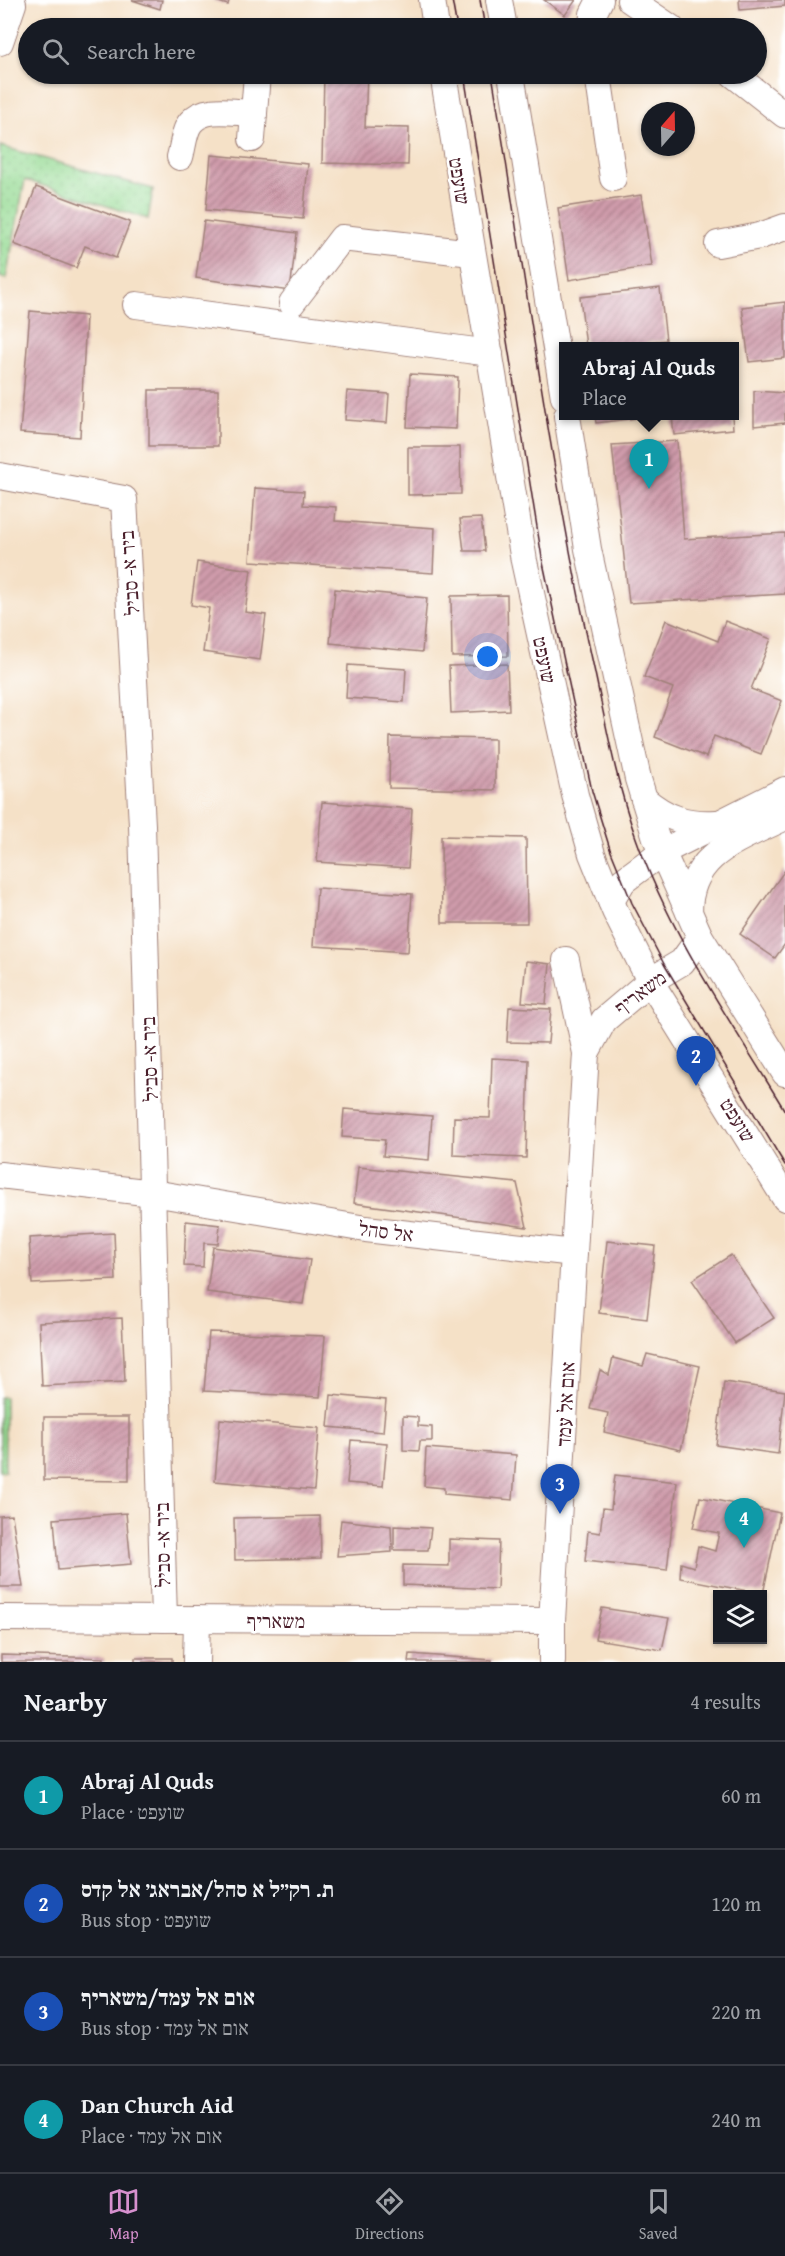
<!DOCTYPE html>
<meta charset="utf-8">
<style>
body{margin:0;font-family:"Gentium Book Plus","Frank Ruhl Libre",serif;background:#20242c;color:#f1f3f6}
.controls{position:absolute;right:18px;bottom:18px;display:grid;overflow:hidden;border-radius:0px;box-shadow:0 2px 4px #0004}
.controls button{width:54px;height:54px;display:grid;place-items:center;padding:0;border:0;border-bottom:2px solid #363941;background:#171b24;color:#f1f3f6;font:30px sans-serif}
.compass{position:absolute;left:641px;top:102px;width:54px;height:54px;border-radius:50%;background:#171b24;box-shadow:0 2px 4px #0004;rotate:20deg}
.you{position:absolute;left:488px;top:657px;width:21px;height:21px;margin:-15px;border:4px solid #fff;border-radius:50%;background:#1a73e8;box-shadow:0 0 0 9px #1a73e833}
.badge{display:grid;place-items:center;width:39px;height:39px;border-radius:50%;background:#d690ce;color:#fff;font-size:20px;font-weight:700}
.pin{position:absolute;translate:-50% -50px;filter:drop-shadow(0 2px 3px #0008)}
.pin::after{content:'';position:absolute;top:32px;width:21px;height:18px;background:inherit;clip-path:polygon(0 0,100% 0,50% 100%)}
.popup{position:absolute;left:559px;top:342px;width:180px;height:78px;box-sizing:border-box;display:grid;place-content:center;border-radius:0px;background:#171b24;filter:drop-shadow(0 2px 4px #0005);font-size:20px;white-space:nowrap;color:#9ea1a6}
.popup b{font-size:22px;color:#f1f3f6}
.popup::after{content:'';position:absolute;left:50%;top:100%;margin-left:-12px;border:12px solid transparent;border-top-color:#171b24}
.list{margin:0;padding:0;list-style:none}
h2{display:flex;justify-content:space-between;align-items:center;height:78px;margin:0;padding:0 24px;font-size:26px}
h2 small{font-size:20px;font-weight:400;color:#9ea1a6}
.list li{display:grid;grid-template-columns:39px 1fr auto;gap:18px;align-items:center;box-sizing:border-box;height:108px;padding:0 24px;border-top:2px solid #363941}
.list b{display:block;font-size:22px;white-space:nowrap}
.list p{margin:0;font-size:20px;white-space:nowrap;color:#9ea1a6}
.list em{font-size:20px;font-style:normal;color:#9ea1a6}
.icon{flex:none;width:33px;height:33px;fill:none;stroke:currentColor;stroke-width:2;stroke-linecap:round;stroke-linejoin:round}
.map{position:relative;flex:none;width:785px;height:1662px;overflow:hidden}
.search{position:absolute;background:#171b24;box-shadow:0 2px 4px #0004;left:18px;right:18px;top:18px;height:66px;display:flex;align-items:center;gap:15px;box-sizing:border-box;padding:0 21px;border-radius:33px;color:#9ea1a6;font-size:22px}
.sheet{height:510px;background:#171b24}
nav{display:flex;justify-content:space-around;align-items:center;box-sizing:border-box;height:84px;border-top:2px solid #363941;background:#171b24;font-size:16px;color:#9ea1a6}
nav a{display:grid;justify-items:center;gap:3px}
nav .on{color:#d690ce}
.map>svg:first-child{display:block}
.green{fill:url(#green-dots);stroke:#707c5f;stroke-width:1.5}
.pitch{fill:#95da93;stroke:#707c5f;stroke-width:1.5}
.building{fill:url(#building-hatch)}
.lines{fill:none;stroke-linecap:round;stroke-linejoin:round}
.minor-casing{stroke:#a08079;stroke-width:28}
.minor{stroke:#fff;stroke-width:26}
.tram{stroke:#4a1f2b;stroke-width:1.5}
.labels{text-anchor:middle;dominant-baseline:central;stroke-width:5;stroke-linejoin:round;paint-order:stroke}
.street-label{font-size:20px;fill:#4a1f2b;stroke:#fff}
</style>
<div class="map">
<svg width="785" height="1662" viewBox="0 0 785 1662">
<defs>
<pattern id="green-dots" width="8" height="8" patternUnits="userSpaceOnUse" patternTransform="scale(1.5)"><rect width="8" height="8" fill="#95da93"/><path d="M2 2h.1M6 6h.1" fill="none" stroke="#82bb7f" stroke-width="1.8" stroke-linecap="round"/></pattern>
<pattern id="building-hatch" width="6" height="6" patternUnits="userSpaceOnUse" patternTransform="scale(1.5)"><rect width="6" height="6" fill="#cf9bab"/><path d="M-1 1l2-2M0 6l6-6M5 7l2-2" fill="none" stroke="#aa7e8b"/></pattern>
</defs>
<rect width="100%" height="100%" fill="#fff"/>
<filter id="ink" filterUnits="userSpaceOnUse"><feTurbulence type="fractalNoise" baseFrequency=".0167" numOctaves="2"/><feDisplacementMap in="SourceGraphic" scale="12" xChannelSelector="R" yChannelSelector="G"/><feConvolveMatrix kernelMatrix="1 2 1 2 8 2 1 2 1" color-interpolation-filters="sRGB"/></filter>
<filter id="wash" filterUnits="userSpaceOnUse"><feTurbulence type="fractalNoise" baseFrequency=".008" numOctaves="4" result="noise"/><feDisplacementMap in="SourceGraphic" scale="24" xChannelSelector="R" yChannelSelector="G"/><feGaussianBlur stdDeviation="1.35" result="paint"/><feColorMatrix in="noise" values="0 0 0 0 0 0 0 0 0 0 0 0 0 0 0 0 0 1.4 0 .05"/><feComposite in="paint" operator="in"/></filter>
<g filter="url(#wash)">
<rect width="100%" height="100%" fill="#f5e1c7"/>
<polygon class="green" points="0,146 153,189 148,219 25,180 6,279 0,277"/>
<rect class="pitch" x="0" y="1397" width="5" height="74"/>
<g id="blocks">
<g class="building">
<polygon points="132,0 162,0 160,9"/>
<polygon points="212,0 229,0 228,5"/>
<polygon points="544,0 576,0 565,15"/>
<polygon points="739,0 785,0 785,6 740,10"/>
<polygon points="324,74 367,74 365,127 409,128 408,165 322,163"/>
<polygon points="211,155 308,164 303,219 206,210"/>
<polygon points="36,187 130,222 116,258 85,246 76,268 14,244"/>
<polygon points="641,195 652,266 569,280 558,208"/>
<polygon points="204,221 297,233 290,291 196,278"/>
<polygon points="660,288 666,340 646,342 646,346 586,346 580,297"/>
<polygon points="785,302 785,358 749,362 742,307"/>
<polygon points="30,311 86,316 80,437 20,433"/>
<polygon points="410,374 458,377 456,429 407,427"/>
<rect x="149" y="390" width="69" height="56"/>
<polygon points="347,391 389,394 387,423 345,420"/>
<polygon points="754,391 785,393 785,423 754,426"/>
<polygon points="595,416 646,416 647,417 596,423"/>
<polygon points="672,416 732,416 733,429 674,435"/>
<polygon points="677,441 684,539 785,533 785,594 629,603 612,445"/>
<polygon points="408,447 460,447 461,494 408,495"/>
<polygon points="255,488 304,491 303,505 336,507 335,521 435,528 433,573 250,561"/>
<polygon points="481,518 485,551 464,551 460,519"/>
<polygon points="197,562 251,570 245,612 266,615 260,660 203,652 209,608 191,605"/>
<polygon points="335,589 427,598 422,652 330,643"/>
<polygon points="507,595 508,656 452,657 451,596"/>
<polygon points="666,620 718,641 725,621 771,639 751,689 782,701 761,754 714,736 706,757 655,737 673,688 644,677"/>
<polygon points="507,664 509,710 451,713 449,666"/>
<polygon points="348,665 406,669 404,702 346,698"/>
<polygon points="390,737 495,739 495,790 389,788"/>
<polygon points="322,802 412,809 408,868 317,862"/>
<polygon points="441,836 526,838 527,923 442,923"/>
<polygon points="785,870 785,944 775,958 740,934"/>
<polygon points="317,888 412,894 408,952 313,946"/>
<polygon points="526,961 550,964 546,1004 522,1002"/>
<polygon points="509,1007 551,1009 548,1043 507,1042"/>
<polygon points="492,1058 529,1060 526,1158 453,1155 454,1117 490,1118"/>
<polygon points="344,1109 432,1116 429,1160 383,1156 385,1140 342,1137"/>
<polygon points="358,1167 517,1183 527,1227 354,1203"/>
<polygon points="186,1221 220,1225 218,1244 204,1243 203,1267 184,1266"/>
<polygon points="114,1233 116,1280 32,1284 29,1238"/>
<polygon points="607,1241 655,1246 647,1319 599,1313"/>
<polygon points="213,1247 310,1260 303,1304 207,1292"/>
<polygon points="731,1255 774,1318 735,1343 692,1280"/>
<polygon points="122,1318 125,1382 42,1386 39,1322"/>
<polygon points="209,1332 325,1336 320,1397 204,1391"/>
<polygon points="647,1354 700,1366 681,1450 604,1432 608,1413 590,1409 600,1370 609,1375 613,1358 643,1366"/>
<polygon points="724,1382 785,1391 778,1454 716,1445"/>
<polygon points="331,1395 386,1400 383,1432 328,1427"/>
<polygon points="403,1416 418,1417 418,1426 432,1427 432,1441 420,1441 419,1451 403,1450"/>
<polygon points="44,1417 129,1417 129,1481 44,1480"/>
<polygon points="220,1419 319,1428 314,1490 215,1481"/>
<polygon points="351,1440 387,1443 383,1486 347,1483"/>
<polygon points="426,1448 516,1455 513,1500 444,1494 444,1488 424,1486"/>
<polygon points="615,1475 677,1482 667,1570 585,1561 588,1531 600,1533 603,1508 611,1509"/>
<polygon points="700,1497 780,1513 763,1594 680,1578 681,1563 694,1567 698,1546 715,1551 719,1533 693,1528"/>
<polygon points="126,1513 131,1564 58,1570 54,1519"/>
<polygon points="12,1515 23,1587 0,1587 0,1516"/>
<polygon points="320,1516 321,1558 235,1560 234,1518"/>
<polygon points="341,1520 391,1526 392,1552 337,1556"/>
<polygon points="394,1526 431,1528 428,1550 394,1550"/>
<polygon points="449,1539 499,1541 497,1589 403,1585 403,1565 449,1566"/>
<polygon points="602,1608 669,1618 662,1650 595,1639"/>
<polygon points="410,1654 492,1660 492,1662 409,1662"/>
<polygon points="1,1655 104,1658 104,1662 1,1662"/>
<rect x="135" y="1658" width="37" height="4"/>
</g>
</g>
</g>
<g filter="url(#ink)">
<use href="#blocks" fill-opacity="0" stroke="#a08079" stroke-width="1.5"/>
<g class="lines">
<g class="minor-casing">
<g id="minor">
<polyline points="432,0 436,28"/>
<polyline points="499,0 504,28"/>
<polyline points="630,0 671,28"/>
<polyline points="592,28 593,14 600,0"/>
<polyline points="0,42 13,4 11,0"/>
<polyline points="443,74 524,561 575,795 592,854 615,911 650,981 785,1198"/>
<polyline points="511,74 564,397"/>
<polyline points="598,74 613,178"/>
<polyline points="733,74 785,115"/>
<polyline points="252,139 257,74"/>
<path d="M 180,157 C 183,147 184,130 191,122 C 205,105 235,113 254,113"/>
<polyline points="718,244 760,236 785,227"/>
<polyline points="292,303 342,238 472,253"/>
<polyline points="136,305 490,353"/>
<polyline points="567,416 588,549 638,779 656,838 700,937 785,1073"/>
<polyline points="0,476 124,499 142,825 164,1619"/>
<path d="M 644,799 C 667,819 688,825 717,823"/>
<polyline points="611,901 623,881 662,852 785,790"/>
<path d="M 689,912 C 689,853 739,840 785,817"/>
<polyline points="586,1053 604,1020 650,981 682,962 700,937"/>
<polyline points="0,1175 153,1193 366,1229 574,1253 586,1053 566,960"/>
<polyline points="0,1618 552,1621"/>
<polyline points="196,1662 197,1619"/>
<polyline points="552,1662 552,1621 574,1253"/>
</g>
</g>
<use href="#minor" class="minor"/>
<g class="tram">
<polyline points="452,0 457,28"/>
<polyline points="480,0 485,28"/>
<polyline points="464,74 542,558 592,791 610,849 632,903 664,964 785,1165"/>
<path d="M 492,74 C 523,263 548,453 588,641 C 603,706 613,774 636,838 C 670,935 732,1023 785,1111"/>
</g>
</g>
</g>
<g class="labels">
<g class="street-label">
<text transform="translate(460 181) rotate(81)">שועפט</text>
<text transform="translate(129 573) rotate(-94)">ביר א- סביל</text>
<text transform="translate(545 660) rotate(78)">שועפט</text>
<text transform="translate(640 992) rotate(-37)">משאריף</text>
<text transform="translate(149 1059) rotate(-92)">ביר א- סביל</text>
<text transform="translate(738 1120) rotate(58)">שועפט</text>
<text transform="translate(386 1231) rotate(7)">אל סהל</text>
<text transform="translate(565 1404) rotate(-87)">אום אל עמד</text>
<text transform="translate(162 1545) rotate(-91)">ביר א- סביל</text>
<text x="276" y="1620">משאריף</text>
</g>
</g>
</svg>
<div class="controls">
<button><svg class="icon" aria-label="layers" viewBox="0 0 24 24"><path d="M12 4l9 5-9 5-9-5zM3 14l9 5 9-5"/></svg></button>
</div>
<svg class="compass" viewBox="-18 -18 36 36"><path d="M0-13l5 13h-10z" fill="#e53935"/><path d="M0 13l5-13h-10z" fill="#9ea1a6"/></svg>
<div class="you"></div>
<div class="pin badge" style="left:649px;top:489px;background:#0f9aa8">1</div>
<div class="popup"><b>Abraj Al Quds</b>Place</div>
<div class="pin badge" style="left:696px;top:1086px;background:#1a4fb4">2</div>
<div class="pin badge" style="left:560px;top:1514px;background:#1a4fb4">3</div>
<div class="pin badge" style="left:744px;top:1548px;background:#0f9aa8">4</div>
<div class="search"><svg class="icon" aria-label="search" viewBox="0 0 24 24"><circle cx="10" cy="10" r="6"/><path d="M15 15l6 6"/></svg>Search here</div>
</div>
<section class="sheet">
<h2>Nearby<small>4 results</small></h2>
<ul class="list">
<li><span class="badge" style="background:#0f9aa8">1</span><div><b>Abraj Al Quds</b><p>Place · שועפט</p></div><em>60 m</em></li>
<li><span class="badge" style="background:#1a4fb4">2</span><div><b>ת. רק״ל א סהל/אבראג׳ אל קדס</b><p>Bus stop · שועפט</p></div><em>120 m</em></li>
<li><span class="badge" style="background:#1a4fb4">3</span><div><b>אום אל עמד/משאריף</b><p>Bus stop · אום אל עמד</p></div><em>220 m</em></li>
<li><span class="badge" style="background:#0f9aa8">4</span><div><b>Dan Church Aid</b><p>Place · אום אל עמד</p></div><em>240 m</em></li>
</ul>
</section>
<nav>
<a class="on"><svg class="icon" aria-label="map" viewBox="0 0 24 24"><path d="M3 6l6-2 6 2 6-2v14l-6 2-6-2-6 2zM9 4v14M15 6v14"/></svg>Map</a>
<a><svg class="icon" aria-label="directions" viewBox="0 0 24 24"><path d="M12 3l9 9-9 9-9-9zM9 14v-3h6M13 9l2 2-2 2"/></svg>Directions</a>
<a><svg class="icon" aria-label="saved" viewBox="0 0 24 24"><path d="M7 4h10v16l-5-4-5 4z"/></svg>Saved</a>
</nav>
